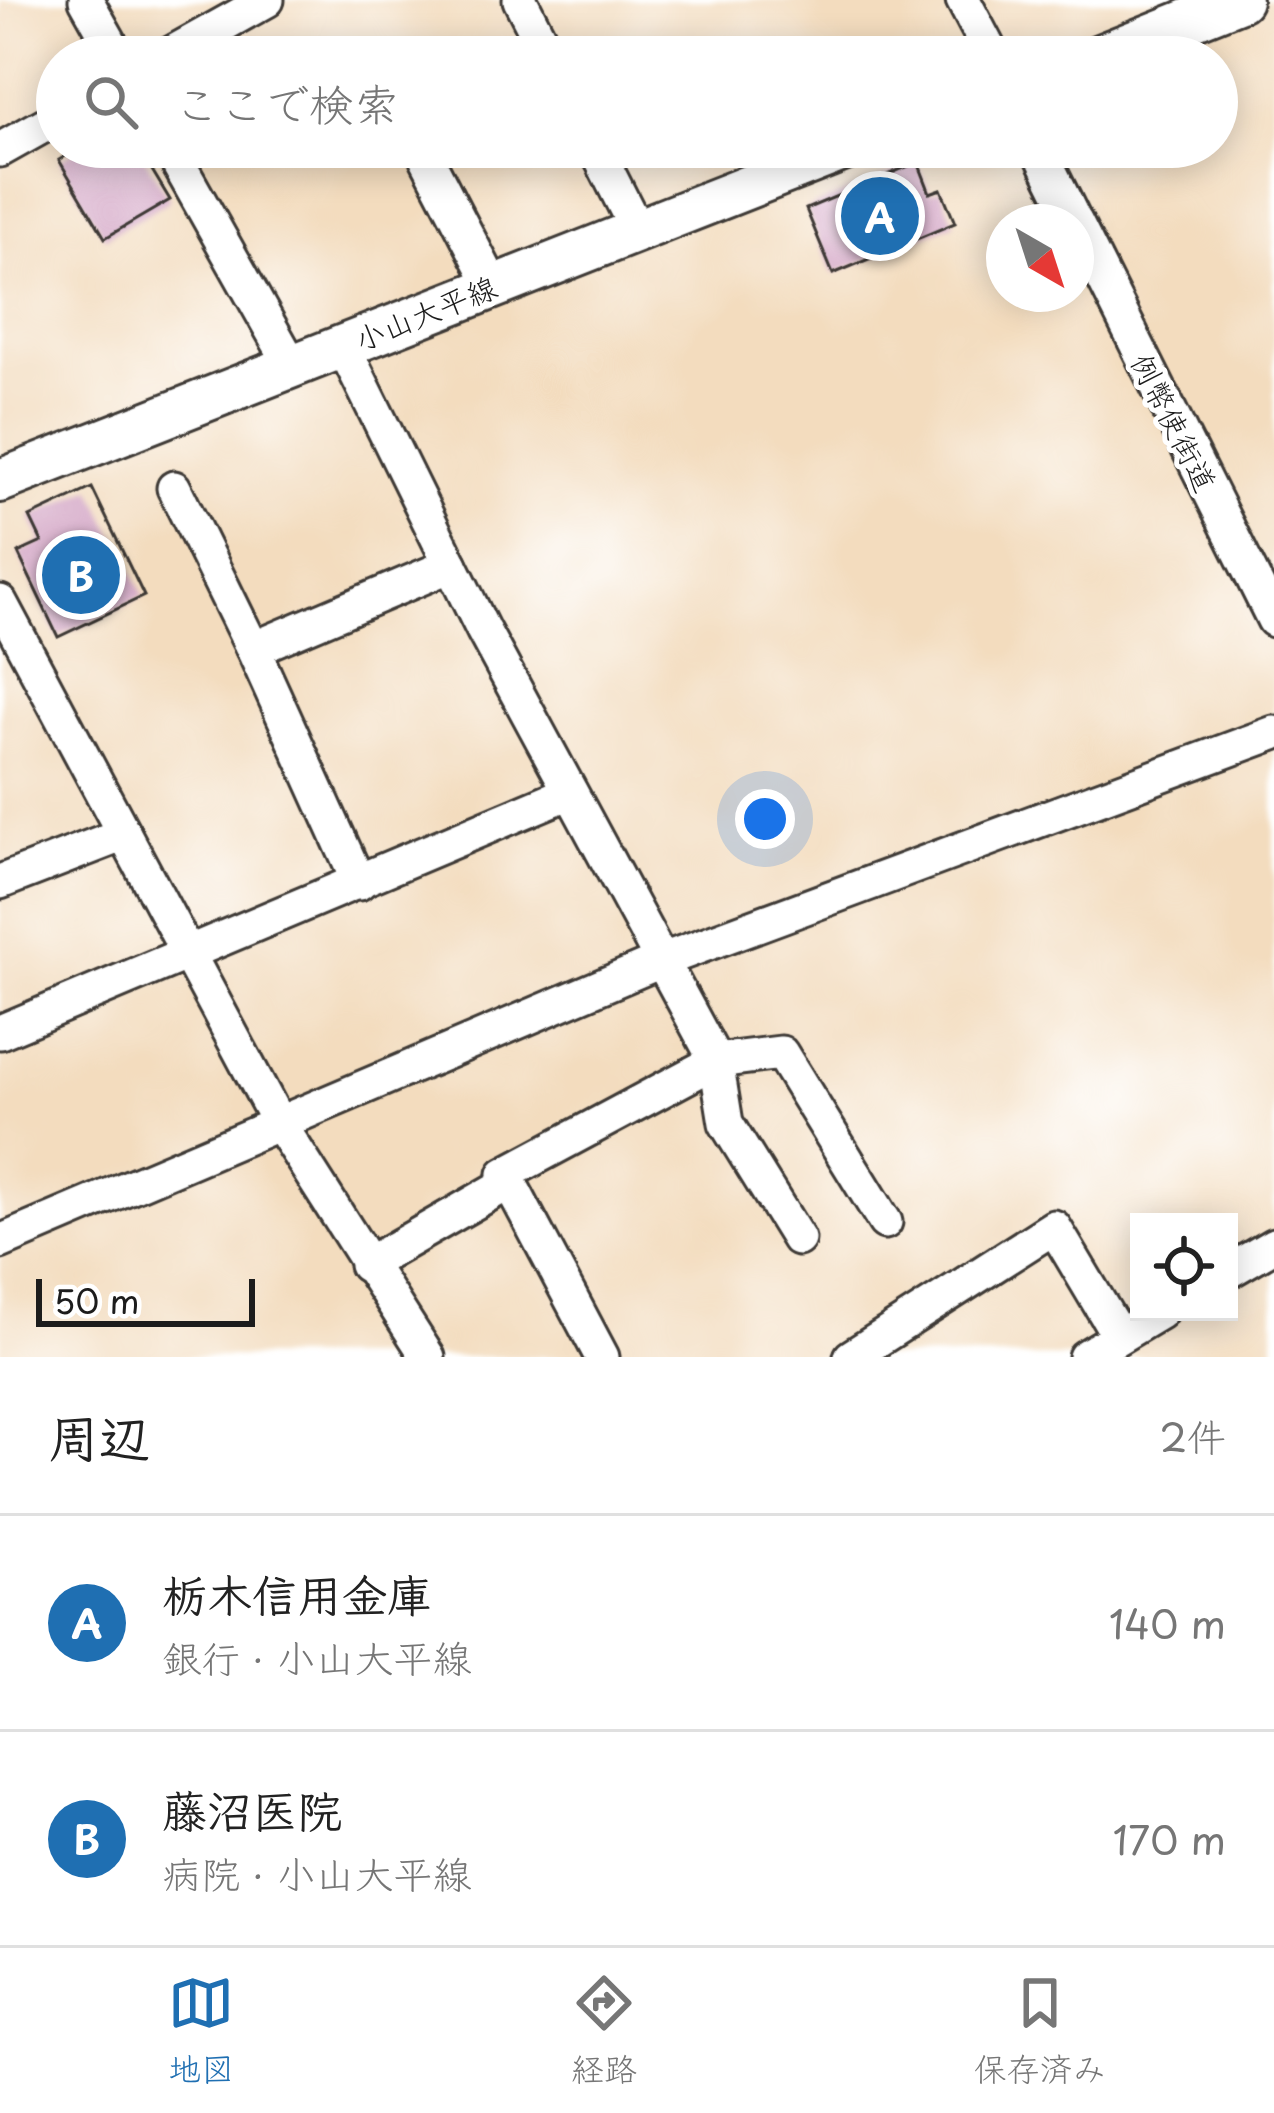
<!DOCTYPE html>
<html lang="ja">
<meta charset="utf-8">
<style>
body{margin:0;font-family:"Playpen Sans","Klee One",sans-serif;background:#f6f6f6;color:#222}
.controls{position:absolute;right:36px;bottom:36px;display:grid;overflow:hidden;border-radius:0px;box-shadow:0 6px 30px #0003}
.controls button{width:108px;height:108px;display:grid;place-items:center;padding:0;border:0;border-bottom:3px solid #e0e0e0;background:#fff;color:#222;font:60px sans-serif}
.compass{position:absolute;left:986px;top:204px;width:108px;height:108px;border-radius:50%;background:#fff;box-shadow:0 6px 30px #0003;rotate:141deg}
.scale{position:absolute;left:36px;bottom:30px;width:219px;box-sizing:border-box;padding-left:12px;border:6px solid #1c1c1c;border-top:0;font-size:33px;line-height:42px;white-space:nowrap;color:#1c1c1c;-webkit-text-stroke:9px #fff;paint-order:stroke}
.you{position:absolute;left:765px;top:819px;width:42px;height:42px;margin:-30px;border:9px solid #fff;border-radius:50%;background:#1a73e8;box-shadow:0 0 0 18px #1a73e833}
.badge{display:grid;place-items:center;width:78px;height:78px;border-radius:50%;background:#1f6fb2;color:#fff;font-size:39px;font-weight:700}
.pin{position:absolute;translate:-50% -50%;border:6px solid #fff;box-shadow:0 3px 12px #0006}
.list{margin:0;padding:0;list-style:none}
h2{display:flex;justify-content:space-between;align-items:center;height:156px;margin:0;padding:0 48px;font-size:51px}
h2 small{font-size:39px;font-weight:400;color:#767676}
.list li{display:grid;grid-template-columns:78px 1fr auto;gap:36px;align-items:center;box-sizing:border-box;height:216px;padding:0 48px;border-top:3px solid #e0e0e0}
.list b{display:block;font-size:45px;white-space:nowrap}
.list p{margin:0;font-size:39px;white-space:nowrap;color:#767676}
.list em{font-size:39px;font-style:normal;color:#767676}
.icon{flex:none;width:66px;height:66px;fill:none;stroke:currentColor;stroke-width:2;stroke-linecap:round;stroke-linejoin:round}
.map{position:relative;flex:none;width:1274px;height:1357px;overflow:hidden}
.search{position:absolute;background:#fff;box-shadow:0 6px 30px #0003;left:36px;right:36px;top:36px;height:132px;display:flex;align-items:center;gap:30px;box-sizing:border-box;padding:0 42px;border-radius:66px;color:#767676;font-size:45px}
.sheet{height:588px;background:#fff}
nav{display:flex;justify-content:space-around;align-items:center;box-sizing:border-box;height:168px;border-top:3px solid #e0e0e0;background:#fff;font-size:33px;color:#767676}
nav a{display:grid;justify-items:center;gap:6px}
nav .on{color:#1f6fb2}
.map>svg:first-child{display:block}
.building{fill:#d1a1c2}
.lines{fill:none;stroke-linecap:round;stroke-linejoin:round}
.minor-casing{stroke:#3c3934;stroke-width:39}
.major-casing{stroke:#3c3934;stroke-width:48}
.minor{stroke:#fff;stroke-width:33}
.major{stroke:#fff;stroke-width:42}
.labels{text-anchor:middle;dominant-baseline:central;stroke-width:10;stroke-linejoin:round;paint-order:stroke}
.street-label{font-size:30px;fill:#1c1c1c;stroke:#fff}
</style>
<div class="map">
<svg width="1274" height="1357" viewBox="0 0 1274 1357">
<rect width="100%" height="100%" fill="#fff"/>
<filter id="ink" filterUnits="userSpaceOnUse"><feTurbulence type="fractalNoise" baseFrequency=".00833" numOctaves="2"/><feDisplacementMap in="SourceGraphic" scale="24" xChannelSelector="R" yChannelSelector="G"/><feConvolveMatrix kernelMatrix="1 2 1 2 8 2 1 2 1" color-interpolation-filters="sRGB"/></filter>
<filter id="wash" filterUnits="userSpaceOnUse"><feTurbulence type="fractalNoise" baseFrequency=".004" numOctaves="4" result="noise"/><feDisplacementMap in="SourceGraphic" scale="48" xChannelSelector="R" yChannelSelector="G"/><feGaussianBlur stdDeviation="2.7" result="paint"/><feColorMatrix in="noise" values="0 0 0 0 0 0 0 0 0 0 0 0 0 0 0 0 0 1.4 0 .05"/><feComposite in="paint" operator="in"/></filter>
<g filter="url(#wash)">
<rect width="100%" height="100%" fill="#f3dcbe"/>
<g id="blocks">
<g class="building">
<polygon points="81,147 138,147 170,200 105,238 59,160"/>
<polygon points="918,162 930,193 941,189 955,223 833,274 806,209"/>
<polygon points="92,488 144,596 58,637 18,553 42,542 30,517"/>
</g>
</g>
</g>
<g filter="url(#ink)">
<use href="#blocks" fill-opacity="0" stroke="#3c3934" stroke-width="3"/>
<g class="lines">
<g class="minor-casing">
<g id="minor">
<polyline points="86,0 118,57"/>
<polyline points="520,0 549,57"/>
<polyline points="963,0 993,57"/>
<polyline points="165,57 267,0"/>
<polyline points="169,147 292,366"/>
<polyline points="421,147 492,284"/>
<polyline points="595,147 636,228"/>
<polyline points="1038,147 1075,222"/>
<polyline points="0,150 57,118"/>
<polyline points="1076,223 1274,620"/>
<polyline points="343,346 483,630 716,1061 505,1174 602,1357"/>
<polyline points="174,488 253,649"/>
<polyline points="0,602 277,1120 428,1357"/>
<polyline points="0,882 124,834"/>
<polyline points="359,883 253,649 451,565"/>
<polyline points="0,1032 570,792"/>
<polyline points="798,1239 726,1123 716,1061 781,1053 885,1222"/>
<polyline points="0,1242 663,960 1274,733"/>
<polyline points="366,1265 510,1182"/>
<polyline points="1229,1271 1274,1245"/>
<polyline points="851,1357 1054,1227 1119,1336"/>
<polyline points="1085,1357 1160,1312"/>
</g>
</g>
<g class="major-casing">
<g id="major">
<polyline points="1097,57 1240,0"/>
<polyline points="0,481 850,147"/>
</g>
</g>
<use href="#minor" class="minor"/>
<use href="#major" class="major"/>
</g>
</g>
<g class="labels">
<g class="street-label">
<text transform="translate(425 312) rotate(-22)">小山大平線</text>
<text transform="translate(1175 422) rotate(63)">例幣使街道</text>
</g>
</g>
</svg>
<div class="controls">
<button><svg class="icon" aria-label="locate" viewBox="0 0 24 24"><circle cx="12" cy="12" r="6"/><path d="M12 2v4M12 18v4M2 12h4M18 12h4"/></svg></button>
</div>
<svg class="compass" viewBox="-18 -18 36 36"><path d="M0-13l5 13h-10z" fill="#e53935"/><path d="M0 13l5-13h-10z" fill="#767676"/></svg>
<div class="scale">50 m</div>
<div class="you"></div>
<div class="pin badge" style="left:880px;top:216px">A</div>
<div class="pin badge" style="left:81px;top:575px">B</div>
<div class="search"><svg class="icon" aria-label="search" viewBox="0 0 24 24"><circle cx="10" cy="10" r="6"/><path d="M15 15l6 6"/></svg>ここで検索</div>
</div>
<section class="sheet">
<h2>周辺<small>2件</small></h2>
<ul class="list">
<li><span class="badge">A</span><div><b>栃木信用金庫</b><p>銀行 · 小山大平線</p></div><em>140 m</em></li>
<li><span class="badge">B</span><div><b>藤沼医院</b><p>病院 · 小山大平線</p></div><em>170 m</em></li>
</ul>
</section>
<nav>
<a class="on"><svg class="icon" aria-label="map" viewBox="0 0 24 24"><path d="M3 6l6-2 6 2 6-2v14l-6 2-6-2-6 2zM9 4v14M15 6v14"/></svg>地図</a>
<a><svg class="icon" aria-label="directions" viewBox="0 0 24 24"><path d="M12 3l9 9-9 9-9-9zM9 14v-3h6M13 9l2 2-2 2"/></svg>経路</a>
<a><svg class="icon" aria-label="saved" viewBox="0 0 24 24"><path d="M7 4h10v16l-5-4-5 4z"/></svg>保存済み</a>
</nav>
